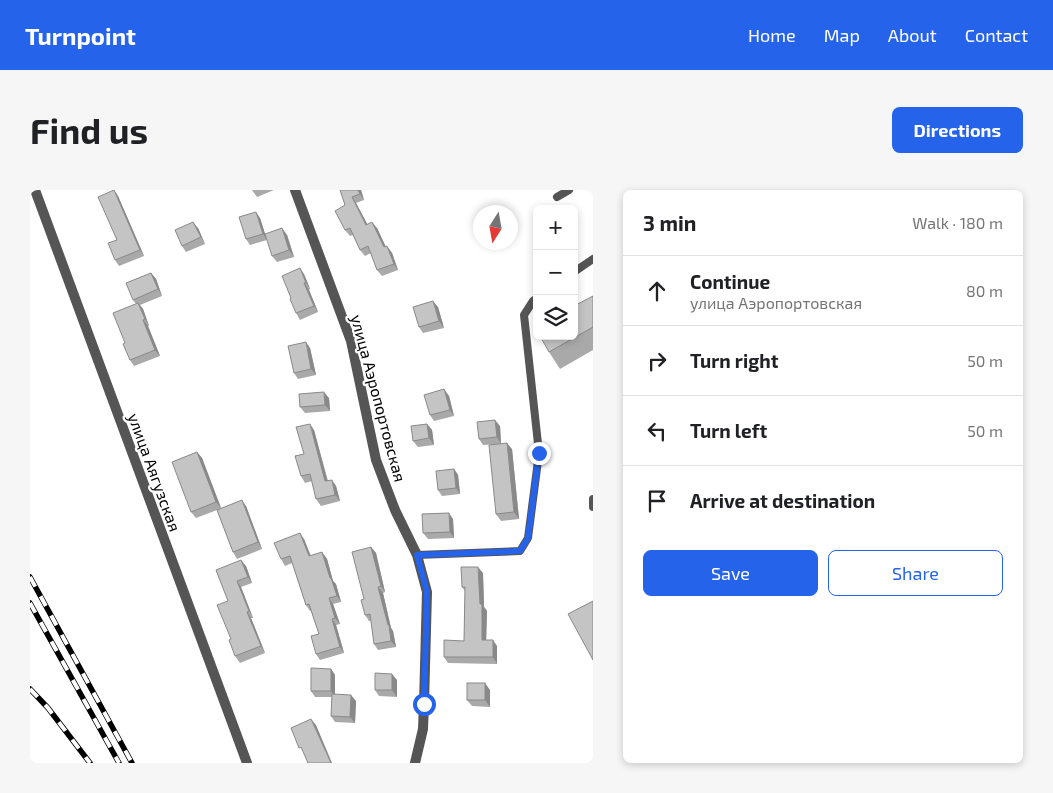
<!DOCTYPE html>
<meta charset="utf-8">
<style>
body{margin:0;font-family:"Exo 2",sans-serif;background:#f6f6f6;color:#202124}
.controls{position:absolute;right:15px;top:15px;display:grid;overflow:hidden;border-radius:8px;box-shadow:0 2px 8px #0003}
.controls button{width:45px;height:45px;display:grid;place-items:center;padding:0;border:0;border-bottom:1px solid #e0e0e0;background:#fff;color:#202124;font:25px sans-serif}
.compass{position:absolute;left:443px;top:15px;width:45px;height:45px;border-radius:50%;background:#fff;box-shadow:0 2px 8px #0003;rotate:191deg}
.stop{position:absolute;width:15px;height:15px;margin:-11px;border:4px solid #2563eb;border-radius:50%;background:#fff}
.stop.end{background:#2563eb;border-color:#fff;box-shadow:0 1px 5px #0008}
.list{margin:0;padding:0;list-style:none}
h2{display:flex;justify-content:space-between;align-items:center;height:65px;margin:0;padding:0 20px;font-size:21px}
h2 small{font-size:16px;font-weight:400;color:#757577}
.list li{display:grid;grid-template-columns:32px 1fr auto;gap:15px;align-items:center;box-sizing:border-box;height:70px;padding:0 20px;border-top:1px solid #e0e0e0}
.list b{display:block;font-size:19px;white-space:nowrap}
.list p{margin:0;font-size:16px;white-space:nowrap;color:#757577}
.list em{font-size:16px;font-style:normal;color:#757577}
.actions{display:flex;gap:10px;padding:15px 20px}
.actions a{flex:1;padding:11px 0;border:1px solid #2563eb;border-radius:8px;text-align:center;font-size:18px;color:#2563eb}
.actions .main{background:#2563eb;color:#fff}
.icon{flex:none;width:28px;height:28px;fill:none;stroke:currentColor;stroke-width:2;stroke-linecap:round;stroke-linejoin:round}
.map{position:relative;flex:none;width:563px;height:573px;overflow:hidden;border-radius:8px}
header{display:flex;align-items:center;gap:30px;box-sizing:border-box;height:70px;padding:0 25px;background:#2563eb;color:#fff}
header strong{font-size:24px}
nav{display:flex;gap:28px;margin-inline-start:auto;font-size:18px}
.intro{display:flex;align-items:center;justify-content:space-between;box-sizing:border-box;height:120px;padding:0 30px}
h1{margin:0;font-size:35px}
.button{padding:12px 22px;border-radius:8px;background:#2563eb;color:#fff;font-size:18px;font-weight:700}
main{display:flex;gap:30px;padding:0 30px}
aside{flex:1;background:#fff;border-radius:8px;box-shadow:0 2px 8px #0003}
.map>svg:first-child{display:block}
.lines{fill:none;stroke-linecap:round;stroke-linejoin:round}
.service{stroke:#555;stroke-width:8}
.minor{stroke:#555;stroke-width:10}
.rail-casing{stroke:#000;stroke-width:5.5}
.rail{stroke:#fff;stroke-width:4;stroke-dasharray:11;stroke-linecap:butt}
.wall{fill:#a9a9a9}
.shaded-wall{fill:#898989}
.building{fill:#c4c4c4;stroke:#898989}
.route{stroke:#2563eb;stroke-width:6}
.labels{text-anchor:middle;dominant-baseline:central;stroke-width:4.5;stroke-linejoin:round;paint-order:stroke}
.street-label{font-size:16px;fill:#000;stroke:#fff}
</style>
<header>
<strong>Turnpoint</strong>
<nav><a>Home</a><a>Map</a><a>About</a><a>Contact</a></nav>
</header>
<div class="intro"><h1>Find us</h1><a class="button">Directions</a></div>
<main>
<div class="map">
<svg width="563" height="573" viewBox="0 0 563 573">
<rect width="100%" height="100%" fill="#fff"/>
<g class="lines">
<g class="service">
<polyline points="527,7 539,0"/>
<polyline points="544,82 563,69"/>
<polyline points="563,309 563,317"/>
<polyline points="387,365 490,361 498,348 509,263 494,125 503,111 507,108"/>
</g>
<g class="minor">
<polyline points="5,0 217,573"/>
<polyline points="265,0 321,151 346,270 365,320 387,365 397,402 394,514 393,539 385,573"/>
</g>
<g class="rail-casing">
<g id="rail">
<polyline points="0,387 102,573"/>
<polyline points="0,413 89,573"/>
<polyline points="0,499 18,518 60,573"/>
</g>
</g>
<use href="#rail" class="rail"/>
</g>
<g class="wall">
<polygon points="84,0 88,6 114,66 89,76 85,70 87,50"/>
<polygon points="222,0 244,0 227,7"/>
<polygon points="310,0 331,0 334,10 326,13 337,34 347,38 356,57 362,63 368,80 352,86 347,80 341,63 335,66 330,60 323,45 320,46 315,40 315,15"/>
<polygon points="230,28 237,50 220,55 216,49"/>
<polygon points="168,38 175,54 156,62 152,56"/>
<polygon points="257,45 264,67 247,72 242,66"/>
<polygon points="121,83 126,89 132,106 110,115 113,119 119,136 118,136 130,166 104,176 100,170 95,153 106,114 103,110"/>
<polygon points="274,84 280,99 279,100 288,122 270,130 266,123"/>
<polygon points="563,106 563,160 530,179 519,162"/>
<polygon points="408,117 414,138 393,143 389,137"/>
<polygon points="280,158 286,185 268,189 264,183"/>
<polygon points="419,206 424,226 404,231 400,225"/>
<polygon points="299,208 300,221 275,223 270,217"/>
<polygon points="397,234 402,240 404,255 388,257 383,251"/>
<polygon points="470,236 471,254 453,255 449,249"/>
<polygon points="284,240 298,291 306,296 310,311 291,316 286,309 282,291 275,293 271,286 274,264"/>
<polygon points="482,259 489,329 471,331 466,324"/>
<polygon points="167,262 172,268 191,318 216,316 232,359 207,369 203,362 187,320 166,328 161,322"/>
<polygon points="424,279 428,285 430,304 412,306 408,300"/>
<polygon points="423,329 424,348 398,349 393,343"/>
<polygon points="274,349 281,366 292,362 297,369 303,391 306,394 311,412 303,414 310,434 306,435 314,463 290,470 286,464 289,444 281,421 280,421 276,415 262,373 255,376 251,369"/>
<polygon points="341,357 346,363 355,402 353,403 361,438 363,441 366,457 348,460 344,454 341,431 339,431 335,425 334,409"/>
<polygon points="216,376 222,393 211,397 223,428 221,428 235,463 210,473 205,466 201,449 198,411 186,380"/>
<polygon points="453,383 454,417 457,421 456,450 467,456 467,474 418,473 414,467 434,451 435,401 432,397"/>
<polygon points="301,479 305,485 305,504 326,511 325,533 305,532 301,526 302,507 285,507 281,501"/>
<polygon points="367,490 367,507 349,506 345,500"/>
<polygon points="460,500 460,517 442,516 437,510"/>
</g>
<g class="shaded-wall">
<polygon points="84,0 88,6 114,66 110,60"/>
<polygon points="328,0 331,0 334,10 330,4"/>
<polygon points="322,7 326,13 341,41 336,35"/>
<polygon points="226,22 230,28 237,50 233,44"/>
<polygon points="163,32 168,38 175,54 171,47"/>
<polygon points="342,32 347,38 359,64 354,57"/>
<polygon points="252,38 257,45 264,67 259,60"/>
<polygon points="357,56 362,63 368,80 364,74"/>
<polygon points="270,78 274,84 280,99 276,93"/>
<polygon points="121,83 126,89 132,106 128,99"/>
<polygon points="274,93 279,100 288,122 284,116"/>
<polygon points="403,111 408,117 414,138 409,131"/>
<polygon points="108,113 113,119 119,136 115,129"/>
<polygon points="113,130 118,136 130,166 125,160"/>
<polygon points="276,152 280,158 286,185 281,179"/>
<polygon points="414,199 419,206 424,226 420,220"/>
<polygon points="294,202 299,208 300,221 295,215"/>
<polygon points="465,230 470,236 471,254 467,247"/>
<polygon points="280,234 284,240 299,297 295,291"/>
<polygon points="397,234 402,240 404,255 399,248"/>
<polygon points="477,253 482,259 489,329 484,322"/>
<polygon points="167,262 172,268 191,318 186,312"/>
<polygon points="424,279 428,285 430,304 426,298"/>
<polygon points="302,290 306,296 310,311 305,305"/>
<polygon points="212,310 216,316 232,359 228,352"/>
<polygon points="419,323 423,329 424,348 420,342"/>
<polygon points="270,343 274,349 283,373 279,366"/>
<polygon points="341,357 346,363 355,402 351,396"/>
<polygon points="292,362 297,369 303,391 306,394 311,412 307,406 300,388"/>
<polygon points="211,370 216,376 222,393 218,387"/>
<polygon points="448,377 453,383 454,417 457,421 456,456 452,450"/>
<polygon points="207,391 211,397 223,428 219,421"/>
<polygon points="348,397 353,403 361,438 363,441 366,457 361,451"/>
<polygon points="299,408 303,414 310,434 305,428"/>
<polygon points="217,422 221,428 235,463 231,456"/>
<polygon points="302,429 306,435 314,463 310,457"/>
<polygon points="463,450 467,456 467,474 463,467"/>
<polygon points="301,479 305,485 305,507 301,501"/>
<polygon points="362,484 367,490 367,507 362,500"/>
<polygon points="455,493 460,500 460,517 455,510"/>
<polygon points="321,505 326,511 325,533 320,527"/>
<polygon points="281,529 286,535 302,573 301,573"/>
</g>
<g class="building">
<polygon points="84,0 110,60 85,70 78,53 87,50 68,7"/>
<polygon points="310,0 328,0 330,4 322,7 336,35 342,32 354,57 357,56 364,74 347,80 338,56 330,60 320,38 315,40 305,21 315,15"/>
<polygon points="226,22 233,44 216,49 209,27"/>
<polygon points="163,32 171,47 152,56 145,40"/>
<polygon points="252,38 259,60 242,66 235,44"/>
<polygon points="270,78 276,93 274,93 284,116 266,123 260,109 261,108 252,86"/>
<polygon points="121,83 128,99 103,110 96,93"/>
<polygon points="563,106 563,137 519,162 510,146 544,146 544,116"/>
<polygon points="403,111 409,131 389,137 383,117"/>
<polygon points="108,113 115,129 113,130 125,160 100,170 93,154 95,153 83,123"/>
<polygon points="276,152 281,179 264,183 258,156"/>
<polygon points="414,199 420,220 400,225 394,205"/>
<polygon points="294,202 295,215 270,217 269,204"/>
<polygon points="465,230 467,247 449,249 447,232"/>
<polygon points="280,234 295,291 302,290 305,305 286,309 280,284 271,286 265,266 274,264 266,237"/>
<polygon points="397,234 399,248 383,251 381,236"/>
<polygon points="477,253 484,322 466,324 459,255"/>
<polygon points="167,262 186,312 161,322 142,272"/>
<polygon points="424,279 426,298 408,300 406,281"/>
<polygon points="212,310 228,352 203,362 187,320"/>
<polygon points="419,323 420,342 393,343 392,324"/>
<polygon points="270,343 279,366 292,362 300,388 301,388 307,406 299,408 305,428 302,429 310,457 286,464 281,446 289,444 279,414 276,415 260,366 251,369 244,353"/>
<polygon points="341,357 351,396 348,397 358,435 359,435 361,451 344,454 340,424 335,425 331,410 334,409 322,362"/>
<polygon points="211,370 218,387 207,391 219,421 217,422 231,456 205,466 199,450 201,449 187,415 198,411 186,380"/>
<polygon points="431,377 448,377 450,414 452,414 452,450 463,450 463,467 414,467 414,450 434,451 435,397 432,397"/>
<polygon points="563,411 563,470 538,424"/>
<polygon points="281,478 301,479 301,501 281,501"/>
<polygon points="345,483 362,484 362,500 345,500"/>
<rect x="437" y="493" width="18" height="17"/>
<polygon points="302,504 321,505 320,527 301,526"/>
<polygon points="281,529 301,573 278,573 271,557 269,558 261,538"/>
</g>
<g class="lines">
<polyline class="route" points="394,514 397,402 387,365 490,361 498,348 509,263"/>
</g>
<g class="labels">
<g class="street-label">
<text transform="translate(349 208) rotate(75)">улица Аэропортовская</text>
<text transform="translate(125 282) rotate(70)">улица Аягузская</text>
</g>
</g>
</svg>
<div class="controls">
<button>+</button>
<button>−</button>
<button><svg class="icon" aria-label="layers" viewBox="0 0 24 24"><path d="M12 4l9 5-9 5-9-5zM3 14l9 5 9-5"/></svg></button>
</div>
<svg class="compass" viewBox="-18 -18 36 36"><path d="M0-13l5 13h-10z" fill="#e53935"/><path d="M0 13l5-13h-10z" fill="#757577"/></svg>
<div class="stop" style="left:394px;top:514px"></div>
<div class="stop end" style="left:509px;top:263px"></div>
</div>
<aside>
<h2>3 min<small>Walk · 180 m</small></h2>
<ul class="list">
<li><svg class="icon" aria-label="ahead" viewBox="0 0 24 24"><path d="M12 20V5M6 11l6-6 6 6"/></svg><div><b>Continue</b><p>улица Аэропортовская</p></div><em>80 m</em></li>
<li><svg class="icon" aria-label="right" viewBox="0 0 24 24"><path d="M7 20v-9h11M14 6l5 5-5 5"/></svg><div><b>Turn right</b></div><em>50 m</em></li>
<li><svg class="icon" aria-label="left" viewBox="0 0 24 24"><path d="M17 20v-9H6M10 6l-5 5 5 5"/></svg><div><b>Turn left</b></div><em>50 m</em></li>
<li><svg class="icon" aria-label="arrive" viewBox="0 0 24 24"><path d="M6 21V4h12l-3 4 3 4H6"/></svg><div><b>Arrive at destination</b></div></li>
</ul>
<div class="actions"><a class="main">Save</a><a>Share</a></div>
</aside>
</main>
